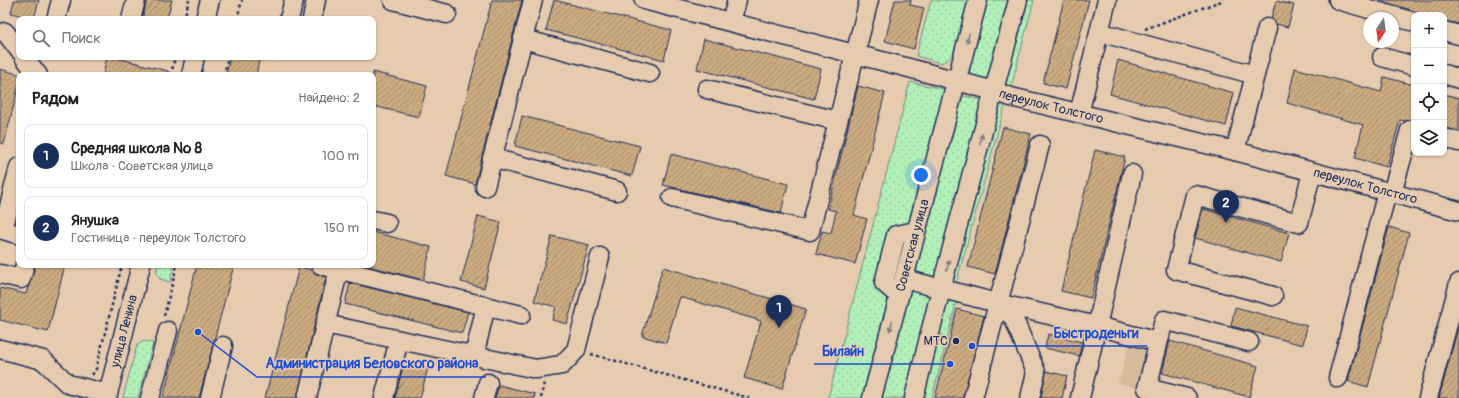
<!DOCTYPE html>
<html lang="ru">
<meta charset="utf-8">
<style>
body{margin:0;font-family:Pangolin,sans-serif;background:#f2f2f2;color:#222}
.controls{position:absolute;right:12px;top:12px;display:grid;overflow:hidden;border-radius:8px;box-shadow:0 1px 3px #0004}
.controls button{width:36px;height:36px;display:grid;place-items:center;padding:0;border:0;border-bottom:1px solid #e0e0e0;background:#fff;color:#222;font:20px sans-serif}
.compass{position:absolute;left:1363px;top:12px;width:36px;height:36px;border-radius:50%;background:#fff;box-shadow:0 1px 3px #0004;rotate:193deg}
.you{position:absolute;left:921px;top:175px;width:14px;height:14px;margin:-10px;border:3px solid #fff;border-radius:50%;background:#1a73e8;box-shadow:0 0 0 6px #1a73e833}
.badge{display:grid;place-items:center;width:26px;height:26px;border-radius:50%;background:#1b2f5e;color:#fff;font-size:13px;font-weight:700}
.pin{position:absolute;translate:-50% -33px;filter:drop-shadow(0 1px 2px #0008)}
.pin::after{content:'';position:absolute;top:21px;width:14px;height:12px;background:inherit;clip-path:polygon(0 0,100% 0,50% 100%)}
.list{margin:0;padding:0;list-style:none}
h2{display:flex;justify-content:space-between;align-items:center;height:52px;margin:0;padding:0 16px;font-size:17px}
h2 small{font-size:13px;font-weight:400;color:#767676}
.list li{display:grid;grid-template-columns:26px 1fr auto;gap:12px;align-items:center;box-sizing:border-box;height:64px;margin:0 8px 8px;padding:0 8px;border:1px solid #e0e0e0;border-radius:8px}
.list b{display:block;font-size:15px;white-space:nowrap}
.list p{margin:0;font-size:13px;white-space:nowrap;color:#767676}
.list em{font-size:13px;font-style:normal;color:#767676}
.icon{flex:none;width:22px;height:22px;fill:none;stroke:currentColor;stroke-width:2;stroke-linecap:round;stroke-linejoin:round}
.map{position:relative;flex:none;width:1459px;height:398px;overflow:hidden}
.search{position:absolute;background:#fff;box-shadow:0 1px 3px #0004;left:16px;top:16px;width:360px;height:44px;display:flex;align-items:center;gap:10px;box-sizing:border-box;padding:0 14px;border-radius:8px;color:#767676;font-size:15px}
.panel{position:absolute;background:#fff;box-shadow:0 1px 3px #0004;left:16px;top:72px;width:360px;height:196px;border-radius:8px}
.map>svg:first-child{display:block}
.built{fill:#d7bb9d}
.grass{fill:url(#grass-dots);stroke:#66908a}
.building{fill:url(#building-hatch);stroke:#1b2f5e}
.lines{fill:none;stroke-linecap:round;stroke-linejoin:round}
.minor-casing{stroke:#1b2f5e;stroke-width:21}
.path{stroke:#1b2f5e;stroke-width:2.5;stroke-dasharray:3 3;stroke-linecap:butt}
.minor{stroke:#e7cbae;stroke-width:18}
.oneway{fill:#817d86}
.poi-dot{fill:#1b2f5e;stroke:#e7cbae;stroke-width:1.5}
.labels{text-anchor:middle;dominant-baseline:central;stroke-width:3;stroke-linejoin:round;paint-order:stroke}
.street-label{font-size:13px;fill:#1b2f5e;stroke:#e7cbae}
.poi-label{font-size:13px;fill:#1b2f5e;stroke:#e7cbae;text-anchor:end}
.leader{fill:none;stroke:#1d4ed8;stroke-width:1.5}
.callout-dot{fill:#1d4ed8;stroke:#e7cbae;stroke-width:1.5}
.callout-label{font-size:14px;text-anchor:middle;font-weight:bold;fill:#1d4ed8;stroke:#e7cbae;stroke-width:3;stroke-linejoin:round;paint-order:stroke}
</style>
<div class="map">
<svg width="1459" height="398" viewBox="0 0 1459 398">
<defs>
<pattern id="grass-dots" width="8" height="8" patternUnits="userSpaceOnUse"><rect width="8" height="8" fill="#b1f0b7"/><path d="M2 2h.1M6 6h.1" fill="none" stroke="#98cea0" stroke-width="1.8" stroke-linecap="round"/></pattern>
<pattern id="building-hatch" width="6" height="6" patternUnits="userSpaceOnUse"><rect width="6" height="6" fill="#cdab80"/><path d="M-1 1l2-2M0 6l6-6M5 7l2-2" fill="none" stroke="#a68c6c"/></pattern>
</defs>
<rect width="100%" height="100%" fill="#e7cbae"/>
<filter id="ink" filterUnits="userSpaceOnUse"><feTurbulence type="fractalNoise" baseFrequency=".025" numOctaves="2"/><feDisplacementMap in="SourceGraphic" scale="8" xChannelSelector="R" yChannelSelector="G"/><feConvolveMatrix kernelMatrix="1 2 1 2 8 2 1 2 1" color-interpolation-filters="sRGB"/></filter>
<g filter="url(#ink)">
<polygon class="built" points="1129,345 1147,350 1137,388 1118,383"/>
<g class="grass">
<polygon points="931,0 968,0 955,51 949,59 941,63 916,56"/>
<polygon points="987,0 1011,0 990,81 974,77 970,72 970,64"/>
<polygon points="1022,0 1034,0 1011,87 1006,86 1004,82"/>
<polygon points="910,82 943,89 948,94 912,231 893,231 894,299 868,398 828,398"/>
<polygon points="964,96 982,100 940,277 934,281 917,277 913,270 959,99"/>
<polygon points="995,102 1005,105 956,284 947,282"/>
<polygon points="158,265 174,265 170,282 160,279 156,271"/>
<polygon points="913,288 930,292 933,298 908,398 879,398 907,291"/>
<polygon points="947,298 957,300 932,398 922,398"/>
<polygon points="144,341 153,343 138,398 123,398 137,345"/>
</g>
<g class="building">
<polygon points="14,0 39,0 34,19 11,13"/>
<polygon points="147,0 172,0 167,19 142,19"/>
<polygon points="492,0 522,0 475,184 446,176"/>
<polygon points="554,0 671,30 664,60 546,30"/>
<polygon points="895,0 911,0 910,5 924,8 914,49 885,41"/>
<polygon points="1064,0 1089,0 1066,89 1043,83"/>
<polygon points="1379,0 1459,0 1459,24 1444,21 1444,15 1422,15 1417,12"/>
<polygon points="1276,1 1294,5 1288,27 1276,24 1271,19"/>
<polygon points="704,39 821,69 814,99 697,69"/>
<polygon points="107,57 113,57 168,71 168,75 103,75"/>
<polygon points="230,57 260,57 256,75 226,75"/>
<polygon points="1118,60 1234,93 1226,126 1110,94"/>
<polygon points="1295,68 1381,92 1384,77 1414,85 1414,120 1405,121 1400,120 1387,167 1355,158 1363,125 1287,103"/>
<polygon points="0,69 21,75 19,75 19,84 4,144 0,143"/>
<polygon points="373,72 427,86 419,117 373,106"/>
<polygon points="858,86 885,93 854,215 867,219 855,264 816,254 822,231 831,233 836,211 828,209"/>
<polygon points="1444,94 1459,98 1459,131 1444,128"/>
<polygon points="522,116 640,146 632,176 515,146"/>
<polygon points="1003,127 1031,134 995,274 968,267"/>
<polygon points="1095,150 1125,157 1091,298 1061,291"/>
<polygon points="671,154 788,184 781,213 663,185"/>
<polygon points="1203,209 1289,233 1281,262 1195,238"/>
<polygon points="478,216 501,222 484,288 461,282"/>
<polygon points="1389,227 1409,233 1368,387 1348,381"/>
<polygon points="373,232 431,247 423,280 364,265 373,265"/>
<polygon points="552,236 589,245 567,324 552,320 556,307 534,301"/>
<polygon points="35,265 65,265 48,332 0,320 0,288 26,294"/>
<polygon points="197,265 234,265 199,398 163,398"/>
<polygon points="299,267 312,270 318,275 326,277 297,398 265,398"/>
<polygon points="663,267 806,309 782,389 744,378 761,321 680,297 666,343 642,336"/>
<polygon points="350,283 468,312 462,333 345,304"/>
<polygon points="1235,307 1307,326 1303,345 1231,326"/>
<polygon points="957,309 984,316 963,398 935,398"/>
<polygon points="1458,328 1459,328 1459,398 1439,398"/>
<polygon points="1048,334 1082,342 1079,356 1045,348"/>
<polygon points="1170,341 1258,366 1249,397 1162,373"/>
<polygon points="404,362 428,368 420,398 395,398"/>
<polygon points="1046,371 1067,376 1062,398 1041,398"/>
<polygon points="499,385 535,394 534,398 495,398"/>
</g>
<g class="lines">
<g class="minor-casing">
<g id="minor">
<polyline points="393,0 447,14"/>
<path id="s1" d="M 644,0 L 909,68 L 994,91 L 1011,97 L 1235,151 L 1459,211"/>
<polyline points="1338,0 1414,22"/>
<polyline points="56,19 61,0"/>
<polyline points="131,19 136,0"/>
<polyline points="205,19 210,0"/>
<polyline points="289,19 294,0"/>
<polyline points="312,19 316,0"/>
<polyline points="731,22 737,0"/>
<polyline points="1444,31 1459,35"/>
<polyline points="5,32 19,50"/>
<polyline points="1099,32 1255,75 1235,151"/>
<polyline points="523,39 650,73"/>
<polyline points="24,57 38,75"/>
<polyline points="1382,57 1414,66"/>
<polyline points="1444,74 1459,79"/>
<polyline points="191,75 195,57"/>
<polyline points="1255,75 1267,28"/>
<polyline points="707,89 838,121"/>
<polyline points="1079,114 1107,0"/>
<polyline points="1444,138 1459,142"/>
<polyline points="492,158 617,191"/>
<polyline points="19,167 3,230 19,235"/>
<polyline points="485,187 533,0"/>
<polyline points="1392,193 1410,130 1414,131"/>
<polyline points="672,198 810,231 869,0"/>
<polyline points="373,220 387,223"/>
<polyline points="321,265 521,315"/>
<polyline points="0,274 21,279 25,265"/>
<polyline points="904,279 997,303 1097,326 1132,174"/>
<polyline points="899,296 884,283 896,235 916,231"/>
<polyline points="1273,296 1176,270 1195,195 1299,223 1312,172"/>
<polyline points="998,304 1013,317 1036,372 1030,398"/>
<polyline points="325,324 536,369 562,365 576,350 600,257"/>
<polyline points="0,349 43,360 68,384 108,394"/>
<polyline points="474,356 486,306"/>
<polyline points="1338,378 1387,192"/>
<path id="s2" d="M 107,398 L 141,265"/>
<polyline points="150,398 168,331"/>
<polyline points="210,398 223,346"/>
<polyline points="307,398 339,269"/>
<polyline points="384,398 399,340"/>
<polyline points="484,398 488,383"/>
<path id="s3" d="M 872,398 L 978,0"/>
<polyline points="914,398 941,289 1018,0"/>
<polyline points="973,398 1040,145"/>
<polyline points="1080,398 1097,326 1158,342"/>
<polyline points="1187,398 1147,388 1164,320 1249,342"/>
<polyline points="1428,398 1459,283"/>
</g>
</g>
<g class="path">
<polyline points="184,19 189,0"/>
<polyline points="237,19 242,0"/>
<polyline points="1145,29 1224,0"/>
<polyline points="171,75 175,57"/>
<polyline points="224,75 228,57"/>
<polyline points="164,316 177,265"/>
<polyline points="591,354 749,398"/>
<polyline points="92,375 96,369 122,265"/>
<polyline points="541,398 544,383"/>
</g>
<use href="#minor" class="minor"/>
</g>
<defs><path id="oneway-solid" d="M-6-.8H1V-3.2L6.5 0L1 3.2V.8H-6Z"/></defs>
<g class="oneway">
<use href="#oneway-solid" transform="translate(968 38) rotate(105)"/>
<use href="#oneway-solid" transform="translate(981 139) rotate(-75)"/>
<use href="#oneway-solid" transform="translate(948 265) rotate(-75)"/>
<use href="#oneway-solid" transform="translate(891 326) rotate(105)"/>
</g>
</g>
<circle class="poi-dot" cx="956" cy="341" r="4"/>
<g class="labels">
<g class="street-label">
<text stroke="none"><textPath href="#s1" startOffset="421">переулок Толстого</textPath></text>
<text stroke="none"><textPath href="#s1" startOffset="745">переулок Толстого</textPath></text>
<text stroke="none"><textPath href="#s3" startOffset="158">Советская улица</textPath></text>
<text stroke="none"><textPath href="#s2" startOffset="69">улица Ленина</textPath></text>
</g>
<g class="poi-label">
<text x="948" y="341">МТС</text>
</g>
</g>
<path class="leader" d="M972 346L1046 346H1147M950 364L872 364H814M198 332L257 377H486"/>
<g class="callout-dot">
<circle cx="972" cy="346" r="4"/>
<circle cx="950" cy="364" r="4"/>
<circle cx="198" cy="332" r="4"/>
</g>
<g class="callout-label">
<text x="1096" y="338">Быстроденьги</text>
<text x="843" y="356">Билайн</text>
<text x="372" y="368">Администрация Беловского района</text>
</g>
</svg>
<div class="controls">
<button>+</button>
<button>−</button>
<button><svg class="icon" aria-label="locate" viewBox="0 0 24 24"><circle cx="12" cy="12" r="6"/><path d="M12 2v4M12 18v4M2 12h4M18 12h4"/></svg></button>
<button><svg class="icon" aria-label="layers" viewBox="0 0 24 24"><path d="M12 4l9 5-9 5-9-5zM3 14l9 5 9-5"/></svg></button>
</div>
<svg class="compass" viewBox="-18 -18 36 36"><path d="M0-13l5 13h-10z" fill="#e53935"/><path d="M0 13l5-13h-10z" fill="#767676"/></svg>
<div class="you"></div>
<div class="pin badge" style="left:779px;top:328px">1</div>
<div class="pin badge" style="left:1226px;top:223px">2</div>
<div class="search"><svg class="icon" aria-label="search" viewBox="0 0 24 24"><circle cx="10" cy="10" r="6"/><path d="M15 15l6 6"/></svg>Поиск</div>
<section class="panel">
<h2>Рядом<small>Найдено: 2</small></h2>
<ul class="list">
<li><span class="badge">1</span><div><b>Средняя школа № 8</b><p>Школа · Советская улица</p></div><em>100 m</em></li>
<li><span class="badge">2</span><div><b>Янушка</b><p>Гостиница · переулок Толстого</p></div><em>150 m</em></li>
</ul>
</section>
</div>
